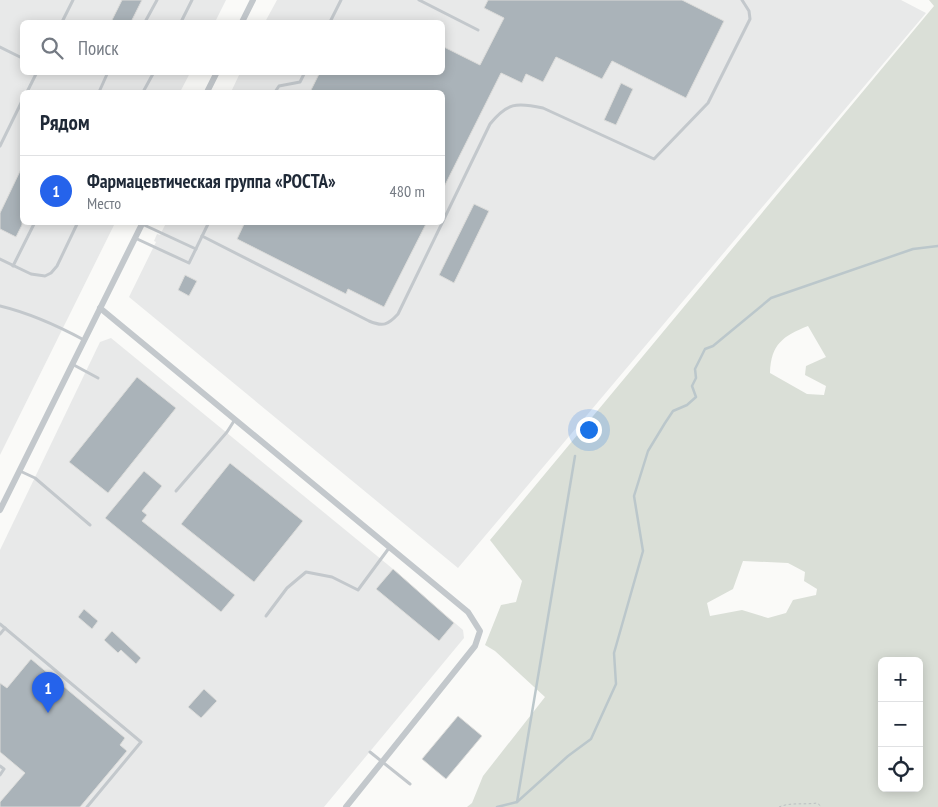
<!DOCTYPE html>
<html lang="ru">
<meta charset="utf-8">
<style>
body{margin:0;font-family:"PT Sans Narrow",sans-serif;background:#f2f2f3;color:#1f2937}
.controls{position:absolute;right:15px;bottom:15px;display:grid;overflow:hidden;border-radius:8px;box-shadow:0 2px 12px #0003}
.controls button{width:45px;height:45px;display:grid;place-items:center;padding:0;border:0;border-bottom:1px solid #e0e1e3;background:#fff;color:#1f2937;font:25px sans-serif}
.you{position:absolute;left:588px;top:429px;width:18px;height:18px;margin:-12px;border:4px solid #fff;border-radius:50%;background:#1a73e8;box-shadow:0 0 0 8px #1a73e833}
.badge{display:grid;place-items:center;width:32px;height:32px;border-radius:50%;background:#2563eb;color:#fff;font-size:16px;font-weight:700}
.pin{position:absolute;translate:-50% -41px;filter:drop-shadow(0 1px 2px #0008)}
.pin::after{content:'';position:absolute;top:26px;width:18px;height:15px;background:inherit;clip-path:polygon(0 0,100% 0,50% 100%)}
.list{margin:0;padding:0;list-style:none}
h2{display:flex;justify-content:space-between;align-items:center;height:65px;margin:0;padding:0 20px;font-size:21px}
h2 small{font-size:16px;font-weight:400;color:#747a83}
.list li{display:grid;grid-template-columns:32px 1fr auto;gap:15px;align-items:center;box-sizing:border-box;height:70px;padding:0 20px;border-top:1px solid #e0e1e3}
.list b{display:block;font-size:19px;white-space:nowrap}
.list p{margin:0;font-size:16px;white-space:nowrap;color:#747a83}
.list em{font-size:16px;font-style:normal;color:#747a83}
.icon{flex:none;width:28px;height:28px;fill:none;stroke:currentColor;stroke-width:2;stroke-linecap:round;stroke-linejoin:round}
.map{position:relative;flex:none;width:938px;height:807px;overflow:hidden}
.search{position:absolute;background:#fff;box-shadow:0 2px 12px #0003;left:20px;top:20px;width:425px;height:55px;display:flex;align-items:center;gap:12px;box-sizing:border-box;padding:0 18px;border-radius:8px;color:#747a83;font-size:19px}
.panel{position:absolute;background:#fff;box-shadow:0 2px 12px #0003;left:20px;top:90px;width:425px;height:135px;border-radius:8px}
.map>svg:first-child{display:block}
.built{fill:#e8e9e9}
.green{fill:#dadfd7;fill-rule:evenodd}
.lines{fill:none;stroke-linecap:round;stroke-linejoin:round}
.stream{stroke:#bbc7cb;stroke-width:2.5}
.building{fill:#aab3b9;stroke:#dcdcda}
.path{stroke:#bbbfc2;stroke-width:1;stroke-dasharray:2.5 2.5;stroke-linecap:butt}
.service{stroke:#c3c8cc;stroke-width:3}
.minor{stroke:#c3c8cc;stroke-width:6}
</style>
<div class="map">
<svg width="938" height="807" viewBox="0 0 938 807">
<rect width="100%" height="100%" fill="#fafaf8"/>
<g class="built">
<polygon points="0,0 226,0 215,22 22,22 22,72 190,73 180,92 22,92 22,222 115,223 0,455"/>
<polygon points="277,0 901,0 926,13 458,568 129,297 156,242 154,241 157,234 160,235 166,223 442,222 442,92 231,92 240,73 442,72 442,22 265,22"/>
<polygon points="111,338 393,569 463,630 464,638 324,807 0,807 0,550 100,342"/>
</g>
<path class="green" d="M 929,0 L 938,0 L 938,807 L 467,807 L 472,803 L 483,776 L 545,697 L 495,651 L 485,645 L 501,605 L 516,602 L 522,581 L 490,540 L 934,6 ZM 808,326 L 826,357 L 806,366 L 805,375 L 826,386 L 824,395 L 807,394 L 770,373 C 771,344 783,336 808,326 ZM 743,561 L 788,563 L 805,572 L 804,581 L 817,589 L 816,595 L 793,600 L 786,613 L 768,618 L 742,610 L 710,616 L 707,603 L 733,589 ZM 882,661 L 919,661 L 919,788 L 882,788 Z"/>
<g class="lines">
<g class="stream">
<polyline points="517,802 575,456"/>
<polyline points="497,807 517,802 568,756 591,739 616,684 614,653 643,551 634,496 648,451 665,423 673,411 687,405 696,397 692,386 696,378 695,369 705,349 713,346 771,298 913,249 938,246"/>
</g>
</g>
<g class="building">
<polygon points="122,0 142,0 131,22 111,22"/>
<polygon points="488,0 682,0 724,21 686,98 612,61 602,79 556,57 543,82 526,74 522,83 501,73 442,191 442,92 310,92 320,72 442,72 442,46 480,65 504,18 484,8"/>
<polygon points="621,83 633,89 616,125 604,120"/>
<polygon points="22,167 22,225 16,237 0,229 0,213"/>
<polygon points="474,204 489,211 454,283 439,275"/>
<polygon points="245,222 427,222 384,307 348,289 346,294 237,239"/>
<polygon points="185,275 197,281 189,296 178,290"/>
<polygon points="137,377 176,408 108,493 69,462"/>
<polygon points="230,463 303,521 254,582 181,524"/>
<polygon points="144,471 162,486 142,511 147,515 142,521 235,595 221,612 105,518"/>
<polygon points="393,569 454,623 439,641 376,589"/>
<polygon points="84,609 98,621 92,629 78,617"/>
<polygon points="112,631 141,658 136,664 121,650 118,653 104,640"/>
<polygon points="31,659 125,738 120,745 127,751 80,807 0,807 0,802 25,773 0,752 0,683 7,688"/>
<polygon points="204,689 217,701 201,718 188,707"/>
<polygon points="458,716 482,736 446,779 422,759"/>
</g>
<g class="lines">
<path class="path" d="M 779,807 C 790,802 805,805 817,803 L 822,807"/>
<g class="service">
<polyline points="419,0 478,30"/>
<polyline points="62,22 73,0"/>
<polyline points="145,22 157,0"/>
<polyline points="181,22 192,0"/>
<polyline points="330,22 341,0"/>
<polyline points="0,47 22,58"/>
<polyline points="27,92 37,72"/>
<polyline points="99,92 108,72"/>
<polyline points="143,92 154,72"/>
<polyline points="275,92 279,86 300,82 305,72"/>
<polyline points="0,146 22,101"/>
<polyline points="142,224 196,249"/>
<path d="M 202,236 L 369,321 C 383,327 388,325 398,314 L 490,124 C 507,103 516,102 543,108 L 654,159 L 708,103 L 750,19 L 749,11 L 742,0"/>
<polyline points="135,238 189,263 209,222"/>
<polyline points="0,259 31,274 45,276 51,273 57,266 78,222"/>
<polyline points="13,266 35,222"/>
<path d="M 0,306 C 29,313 58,326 84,340"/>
<polyline points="72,364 98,378"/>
<polyline points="20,471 35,478 90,525"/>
<polyline points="176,491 227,432 234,421"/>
<polyline points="266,616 287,588 306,572 332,577 358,590 389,548"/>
<polyline points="0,624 141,742 87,807"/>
<polyline points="0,634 5,628"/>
<polyline points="370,752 410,784"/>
<polyline points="0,766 4,769 0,775"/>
</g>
<g class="minor">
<polyline points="242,22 253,0"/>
<polyline points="207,92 217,72"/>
<polyline points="100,308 468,612 480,631 475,646 346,807"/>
<polyline points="0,510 143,222"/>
</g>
</g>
</svg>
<div class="controls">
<button>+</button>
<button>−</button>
<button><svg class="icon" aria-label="locate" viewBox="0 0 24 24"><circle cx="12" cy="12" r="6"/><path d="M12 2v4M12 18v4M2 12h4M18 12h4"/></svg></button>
</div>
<div class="you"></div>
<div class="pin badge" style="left:48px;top:713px">1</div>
<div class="search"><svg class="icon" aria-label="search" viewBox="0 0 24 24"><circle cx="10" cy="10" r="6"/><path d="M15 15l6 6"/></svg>Поиск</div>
<section class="panel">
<h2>Рядом<small></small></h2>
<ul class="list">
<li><span class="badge">1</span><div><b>Фармацевтическая группа «РОСТА»</b><p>Место</p></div><em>480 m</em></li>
</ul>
</section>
</div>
